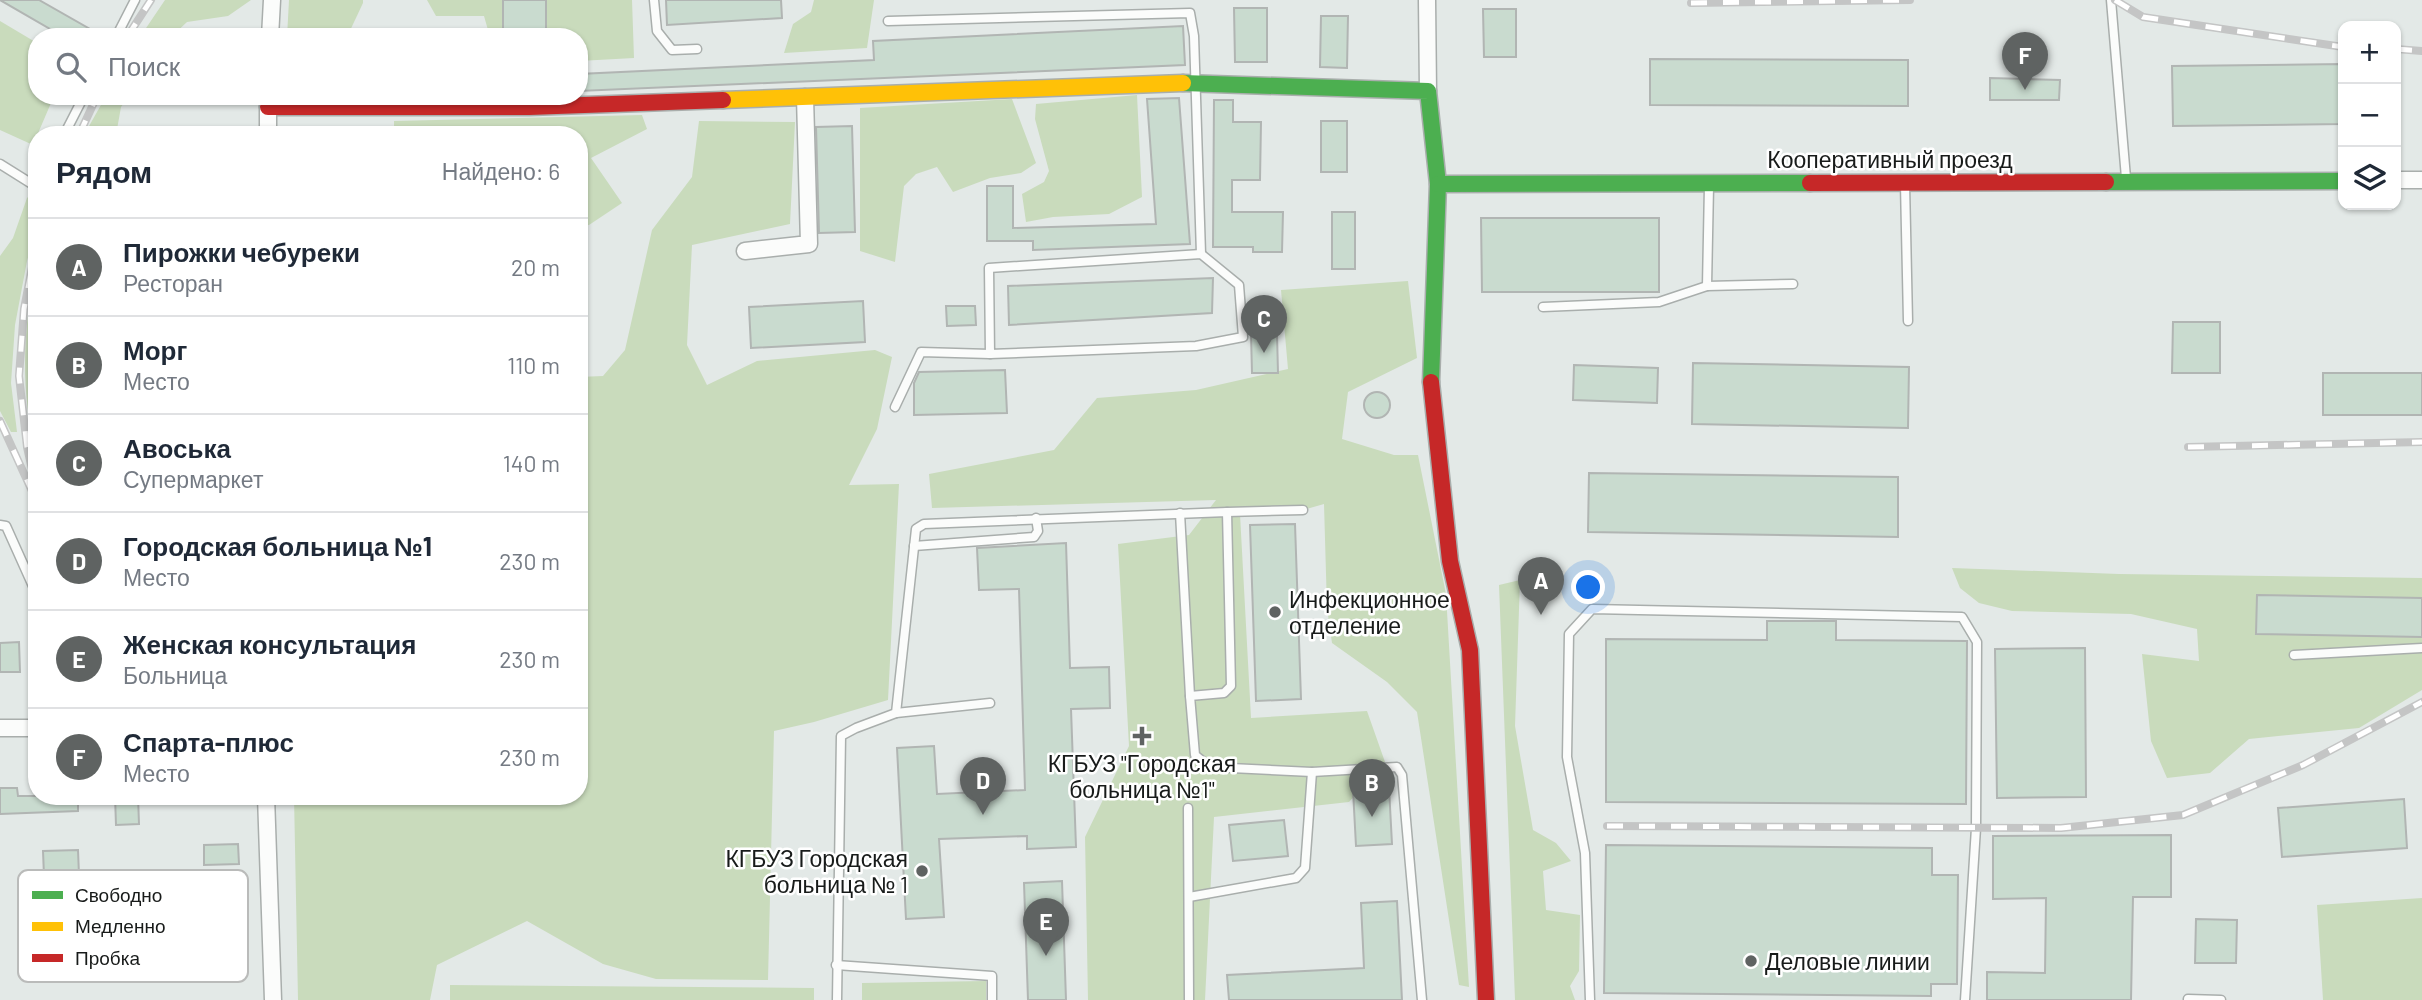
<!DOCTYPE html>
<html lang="ru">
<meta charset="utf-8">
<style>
body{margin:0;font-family:Barlow,sans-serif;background:#f2f2f3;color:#1f2937}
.controls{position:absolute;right:21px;top:21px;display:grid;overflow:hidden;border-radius:14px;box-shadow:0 2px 5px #0004}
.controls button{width:63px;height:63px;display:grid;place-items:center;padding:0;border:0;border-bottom:2px solid #e0e1e3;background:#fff;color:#1f2937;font:35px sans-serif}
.you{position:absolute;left:1589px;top:588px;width:24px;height:24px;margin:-18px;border:5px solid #fff;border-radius:50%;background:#1a73e8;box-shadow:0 0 0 10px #1a73e833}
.badge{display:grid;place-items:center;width:46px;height:46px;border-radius:50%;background:#5f6362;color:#fff;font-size:23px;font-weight:700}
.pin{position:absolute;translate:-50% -58px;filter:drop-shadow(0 2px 4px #0008)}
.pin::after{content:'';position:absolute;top:37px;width:24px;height:21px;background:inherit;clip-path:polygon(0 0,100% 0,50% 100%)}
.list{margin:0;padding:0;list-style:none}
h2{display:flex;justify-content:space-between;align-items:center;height:91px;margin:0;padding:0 28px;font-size:30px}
h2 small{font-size:23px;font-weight:400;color:#747a83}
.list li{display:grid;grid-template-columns:46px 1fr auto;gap:21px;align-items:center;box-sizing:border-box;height:98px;padding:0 28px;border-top:2px solid #e0e1e3}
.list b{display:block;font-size:26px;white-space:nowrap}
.list p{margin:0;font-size:23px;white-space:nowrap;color:#747a83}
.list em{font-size:23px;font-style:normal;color:#747a83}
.icon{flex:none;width:38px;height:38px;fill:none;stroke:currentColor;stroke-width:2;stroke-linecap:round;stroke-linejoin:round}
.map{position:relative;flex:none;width:2422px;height:1000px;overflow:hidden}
.search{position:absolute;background:#fff;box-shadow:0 2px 5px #0004;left:28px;top:28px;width:560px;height:77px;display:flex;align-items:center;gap:18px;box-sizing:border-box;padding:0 24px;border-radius:28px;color:#747a83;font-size:26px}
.panel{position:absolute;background:#fff;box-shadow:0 2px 5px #0004;left:28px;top:126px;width:560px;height:679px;border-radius:28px}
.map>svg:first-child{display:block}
.green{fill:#c9dbbc}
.building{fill:#c9dbcf;stroke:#b1b5b3;stroke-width:2}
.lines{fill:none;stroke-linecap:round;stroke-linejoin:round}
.lane-casing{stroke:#a9aeac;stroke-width:11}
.street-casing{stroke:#a9aeac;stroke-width:19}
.fast-casing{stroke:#a9aeac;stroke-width:19}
.slow-casing{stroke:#a9aeac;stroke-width:19}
.jam-casing{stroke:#a9aeac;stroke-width:19}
.lane{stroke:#fbfcfb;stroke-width:8}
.street{stroke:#fbfcfb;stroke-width:16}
.fast{stroke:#4caf50;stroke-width:16}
.slow{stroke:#ffc107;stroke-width:16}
.jam{stroke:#c62828;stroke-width:16}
.rail-casing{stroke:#c4c5c5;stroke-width:8}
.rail{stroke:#fff;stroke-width:5;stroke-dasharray:16;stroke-linecap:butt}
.poi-dot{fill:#5f6362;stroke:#fff;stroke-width:2.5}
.labels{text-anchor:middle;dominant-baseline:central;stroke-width:5;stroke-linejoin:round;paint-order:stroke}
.street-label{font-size:23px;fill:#181b1a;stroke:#fff}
.poi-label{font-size:23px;fill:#181b1a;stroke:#fff;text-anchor:start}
.key{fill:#fff;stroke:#babbba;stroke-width:2}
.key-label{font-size:19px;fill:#181b1a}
</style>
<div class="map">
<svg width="2422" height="1000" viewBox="0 0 2422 1000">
<rect width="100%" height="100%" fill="#e3e9e7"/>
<g class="green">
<polygon points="165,0 251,0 228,16 187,22 171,37 140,37"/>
<polygon points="289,0 363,0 363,3 347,37 287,37"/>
<polygon points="427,0 632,0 634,58 579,61 579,37 490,37 484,16 436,16"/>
<polygon points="814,0 874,0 867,48 784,53 793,24 811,12"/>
<polygon points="0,21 37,43 37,96 54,96 33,145 0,130"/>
<polygon points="1137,95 1142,197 1109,214 1053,217 1026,222 1022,194 1044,182 1049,171 1035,119 1036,104"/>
<polygon points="106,96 129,96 121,107 116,135 84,135"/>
<polygon points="1012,99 1036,163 1021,173 990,178 953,192 937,167 916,174 904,186 895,262 860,251 860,108"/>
<polygon points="642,115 647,129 591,158 622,203 589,225 579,226 579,135 394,135 394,121"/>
<polygon points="699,121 795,122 790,224 692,245 687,345 707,385 757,361 875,350 892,357 877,429 849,485 899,484 888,700 814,722 774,731 768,980 656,979 603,964 527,921 437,965 430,1000 298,1000 294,796 579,796 579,377 603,376 625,350 652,230 692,177"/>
<polygon points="37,188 37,227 27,261 15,325 11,383 17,432 11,432 0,411 0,256 13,238 27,198"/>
<path d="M 37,267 L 37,454 C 20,394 22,327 37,267 Z"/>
<polygon points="1408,281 1417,358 1348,392 1342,439 1394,455 1418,455 1446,594 1469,987 1459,985 1417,712 1387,682 1332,643 1327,608 1324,504 1303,510 1240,514 1251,718 1367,711 1385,762 1349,802 1214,817 1205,1000 1088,1000 1085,837 1129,746 1118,544 1189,535 1216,500 932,508 929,474 1054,450 1097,398 1196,390 1288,369 1281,290"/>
<polygon points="1952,568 2119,574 2422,578 2422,690 2359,728 2249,739 2210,773 2167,778 2151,741 2142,654 2199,661 2197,629 2131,614 2012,611 1979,603 1960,588"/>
<polygon points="1520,580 1515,726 1533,830 1556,843 1571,861 1543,871 1546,910 1580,915 1579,971 1570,986 1575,1000 1515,1000 1499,585"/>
<polygon points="2422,898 2422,1000 2323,1000 2317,905"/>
<polygon points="986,981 986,1000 862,1000 862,983"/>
<polygon points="450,985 814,988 814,1000 450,1000"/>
</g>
<g class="building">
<polygon points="0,0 39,0 104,37 64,37"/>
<rect x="503" y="0" width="43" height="32"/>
<polygon points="666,0 781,0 782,18 667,25"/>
<polygon points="1234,8 1267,8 1267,62 1235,62"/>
<polygon points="1483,9 1516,9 1516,57 1484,57"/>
<polygon points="1321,16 1348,16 1347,68 1320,67"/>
<polygon points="1183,26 1185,65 579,91 579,74 874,60 873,41"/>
<polygon points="1650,59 1908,60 1908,106 1650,105"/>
<polygon points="2343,64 2343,124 2173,126 2172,66"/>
<polygon points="1990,78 2060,80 2059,100 1990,100"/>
<polygon points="1179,98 1190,244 1033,250 1033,241 987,241 987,186 1013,186 1013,228 1156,224 1147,99"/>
<polygon points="1214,100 1233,100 1233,122 1261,122 1260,180 1232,180 1232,212 1283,212 1282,252 1253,252 1253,247 1213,247"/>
<rect x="1321" y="121" width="26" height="51"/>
<polygon points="852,126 855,232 819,233 816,127"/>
<rect x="1332" y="212" width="23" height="57"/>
<polygon points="1481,218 1659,218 1659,292 1482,292"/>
<polygon points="1213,278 1212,313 1009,325 1008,286"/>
<polygon points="863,301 865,342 751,348 749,307"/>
<polygon points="946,306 975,306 976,325 947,326"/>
<polygon points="2173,322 2220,322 2220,373 2172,373"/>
<polygon points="1251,334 1277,334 1278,373 1252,373"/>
<polygon points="1693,363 1909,367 1908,428 1692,424"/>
<polygon points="1574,365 1658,368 1657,403 1573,400"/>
<polygon points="1005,370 1007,413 914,415 914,383 919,372"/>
<rect x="2323" y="373" width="99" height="42"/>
<circle cx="1377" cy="405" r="13"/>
<polygon points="1589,473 1898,477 1898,537 1588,532"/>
<polygon points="1295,524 1301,699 1256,701 1250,525"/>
<polygon points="1066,543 1070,668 1109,667 1110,708 1071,709 1076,847 1027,849 1027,836 939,839 944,917 906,919 897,748 934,746 937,794 1025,790 1019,589 979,590 977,548"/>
<polygon points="2257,595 2422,598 2422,637 2256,634"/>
<polygon points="1767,621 1836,621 1836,640 1967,641 1966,804 1606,802 1606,639 1767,640"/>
<polygon points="19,642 20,672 0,672 0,643"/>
<polygon points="2085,648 2086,797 1997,798 1995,649"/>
<polygon points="0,788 17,788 18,796 78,796 78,811 0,814"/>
<polygon points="1389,788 1392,844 1356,846 1353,790"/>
<polygon points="115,796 138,796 139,824 116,825"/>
<polygon points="2404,799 2407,848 2282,857 2278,808"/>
<polygon points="1284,820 1288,856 1233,861 1229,825"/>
<polygon points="2171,835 2171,897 2133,897 2131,1000 1987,1000 1987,972 2045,973 2046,898 1993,899 1993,836"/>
<polygon points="238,844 239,864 204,865 204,845"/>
<polygon points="1606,845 1932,848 1932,875 1958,875 1957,984 1931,984 1931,996 1604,993"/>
<polygon points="78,850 79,875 44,876 43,851"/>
<polygon points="1062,881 1066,1000 1028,1000 1024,883"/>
<polygon points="1397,901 1402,1000 1229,1000 1227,975 1364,968 1361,903"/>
<polygon points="2196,919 2237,920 2236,963 2195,963"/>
</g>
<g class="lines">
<g class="lane-casing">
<g id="lane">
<polyline points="654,0 657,31 672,50 697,49"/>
<polyline points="2111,0 2126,178"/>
<polyline points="888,21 1190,13 1194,36 1201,254"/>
<polyline points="116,37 135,0"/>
<polyline points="64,135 84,96"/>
<polyline points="0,164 32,184 37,179"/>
<polyline points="1905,184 1908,321"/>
<polygon points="1201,254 1239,285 1243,337 1196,346 990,354 989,268"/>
<polyline points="1707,286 1709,186"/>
<polyline points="1543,307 1659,302 1707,286 1793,284"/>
<polyline points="895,407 921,352 990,354"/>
<polyline points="1227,512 1303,510"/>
<polyline points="1180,513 1190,696"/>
<polyline points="0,525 6,526 37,595"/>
<polyline points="914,546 1034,537 1038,531 1036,518"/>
<polyline points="2294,655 2422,648"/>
<polyline points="896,713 990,703"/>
<polyline points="1188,808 1189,1000"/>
<polyline points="1189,897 1296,878 1305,868 1312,772"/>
<polyline points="836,965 992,976 992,1000"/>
<polyline points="2188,999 2221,1000"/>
<polyline points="837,1000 841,736 856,728 896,713 916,529 924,524 1227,512 1231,686 1224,693 1190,696 1195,755 1210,767 1312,772 1397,767 1402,775 1422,1000"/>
<polyline points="1590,1000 1585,853 1567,757 1569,634 1592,609 1962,617 1977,642 1976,828 1965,1000"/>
</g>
</g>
<g class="street-casing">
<g id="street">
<polyline points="1427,0 1428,91"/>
<polyline points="270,37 272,0"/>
<polyline points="268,99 268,135"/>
<polyline points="2396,180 2422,180"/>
<polyline points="745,251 809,244 805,97"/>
<polyline points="0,728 37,728"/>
<polyline points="266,796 273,1000"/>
</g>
</g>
<g class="fast-casing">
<g id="fast">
<polyline points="1183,83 1428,91 1438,184 1431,382"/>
<polyline points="2106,182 2343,181"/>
<polyline points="1438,184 1810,183"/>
</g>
</g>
<g class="slow-casing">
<polyline id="slow" points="723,100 1183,83"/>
</g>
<g class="jam-casing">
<g id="jam">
<polyline points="268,107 529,107 723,100"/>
<polyline points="1810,183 2106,182"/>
<polyline points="1431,382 1450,561 1470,650 1486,1000"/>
</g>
</g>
<use href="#lane" class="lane"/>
<use href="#street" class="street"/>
<use href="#fast" class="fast"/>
<use href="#slow" class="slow"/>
<use href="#jam" class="jam"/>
<g class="rail-casing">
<g id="rail">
<polyline points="2115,0 2143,17 2343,47"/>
<polyline points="1691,3 1910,0"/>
<polyline points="127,37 151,0"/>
<polyline points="2396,49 2422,51"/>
<polyline points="79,135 97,96"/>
<polyline points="37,241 24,309 19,376 27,447 37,491"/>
<polyline points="0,421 37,502"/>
<polyline points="2188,447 2422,442"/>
<polyline points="1607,826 2061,828 2183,815 2303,765 2422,702"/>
</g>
</g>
<use href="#rail" class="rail"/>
</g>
<g class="poi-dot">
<circle cx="1275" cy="612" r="7"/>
<path d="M1138.5 725.5h7v7h7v7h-7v7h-7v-7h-7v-7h7z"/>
<circle cx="922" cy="871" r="7"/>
<circle cx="1751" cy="961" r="7"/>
</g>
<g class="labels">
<g class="street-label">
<text x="1890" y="159">Кооперативный проезд</text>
</g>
<g class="poi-label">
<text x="1289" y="599">Инфекционное<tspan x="1289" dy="26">отделение</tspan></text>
<text x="1142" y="763" text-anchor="middle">КГБУЗ "Городская<tspan x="1142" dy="26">больница №1"</tspan></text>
<text x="908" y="858" text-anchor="end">КГБУЗ Городская<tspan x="908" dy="26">больница № 1</tspan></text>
<text x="1765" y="961">Деловые линии</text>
</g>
</g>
<rect x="18" y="870" width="230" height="112" rx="10" class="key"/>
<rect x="32" y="891" width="31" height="8" fill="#4caf50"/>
<rect x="32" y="922" width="31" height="9" fill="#ffc107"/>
<rect x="32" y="954" width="31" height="8" fill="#c62828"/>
<g class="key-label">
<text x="75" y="902">Свободно</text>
<text x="75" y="933">Медленно</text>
<text x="75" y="965">Пробка</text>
</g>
</svg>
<div class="controls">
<button>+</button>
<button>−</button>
<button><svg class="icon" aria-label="layers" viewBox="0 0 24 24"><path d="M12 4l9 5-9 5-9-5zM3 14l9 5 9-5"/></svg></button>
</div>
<div class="you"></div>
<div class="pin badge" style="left:1541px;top:615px">A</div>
<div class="pin badge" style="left:1372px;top:817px">B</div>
<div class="pin badge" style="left:1264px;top:353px">C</div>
<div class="pin badge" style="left:983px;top:815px">D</div>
<div class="pin badge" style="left:1046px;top:956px">E</div>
<div class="pin badge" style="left:2025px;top:90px">F</div>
<div class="search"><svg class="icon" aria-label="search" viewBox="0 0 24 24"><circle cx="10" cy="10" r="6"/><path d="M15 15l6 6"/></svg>Поиск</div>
<section class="panel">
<h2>Рядом<small>Найдено: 6</small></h2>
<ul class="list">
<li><span class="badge">A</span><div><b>Пирожки чебуреки</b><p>Ресторан</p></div><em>20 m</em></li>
<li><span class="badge">B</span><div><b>Морг</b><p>Место</p></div><em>110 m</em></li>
<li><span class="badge">C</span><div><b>Авоська</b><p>Супермаркет</p></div><em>140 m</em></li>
<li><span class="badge">D</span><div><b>Городская больница №1</b><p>Место</p></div><em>230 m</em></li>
<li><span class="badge">E</span><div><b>Женская консультация</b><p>Больница</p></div><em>230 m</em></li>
<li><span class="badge">F</span><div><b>Спарта-плюс</b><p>Место</p></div><em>230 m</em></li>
</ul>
</section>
</div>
